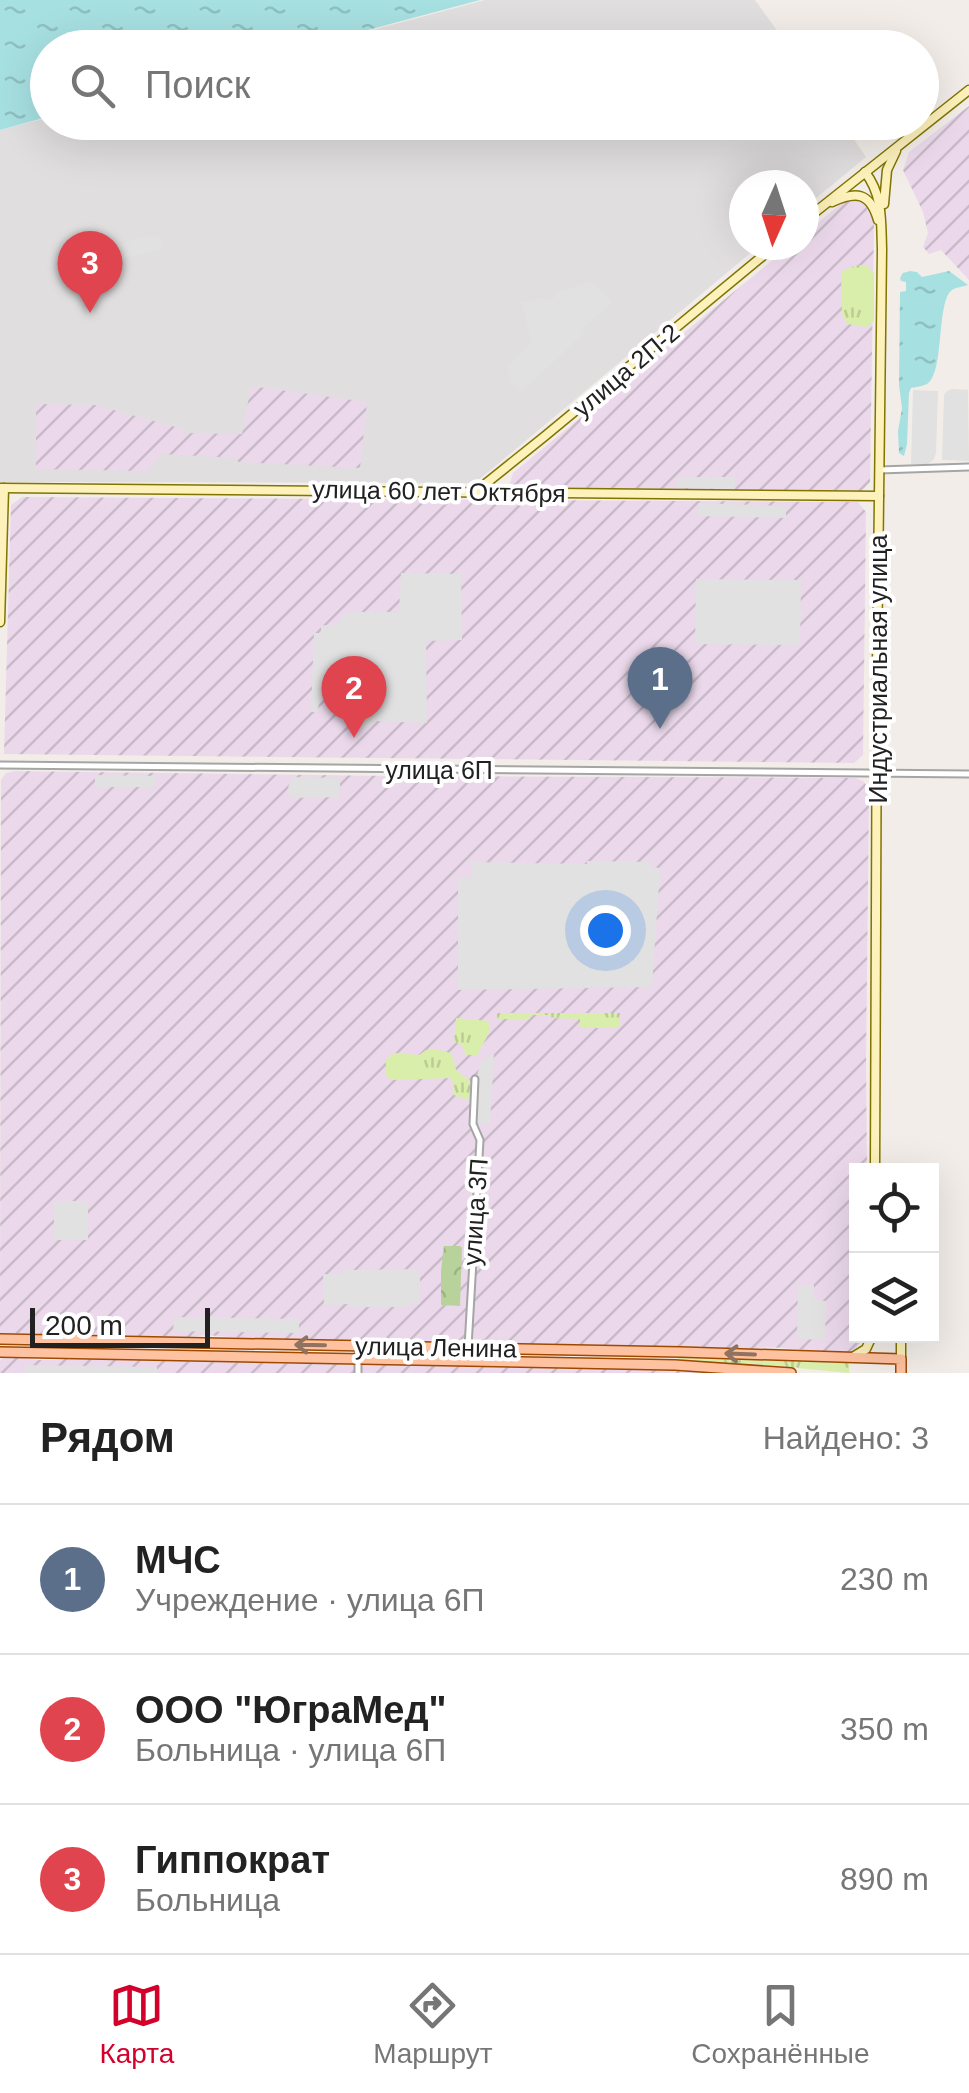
<!DOCTYPE html>
<html lang="ru">
<meta charset="utf-8">
<style>
body{margin:0;font-family:Arial,sans-serif;background:#f6f6f6;color:#222}
.controls{position:absolute;right:30px;bottom:30px;display:grid;overflow:hidden;border-radius:0px;box-shadow:0 10px 40px #0002}
.controls button{width:90px;height:90px;display:grid;place-items:center;padding:0;border:0;border-bottom:2px solid #e0e0e0;background:#fff;color:#222;font:50px sans-serif}
.compass{position:absolute;left:729px;top:170px;width:90px;height:90px;border-radius:50%;background:#fff;box-shadow:0 10px 40px #0002;rotate:183deg}
.scale{position:absolute;left:30px;bottom:25px;width:180px;box-sizing:border-box;padding-left:10px;border:5px solid #212121;border-top:0;font-size:28px;line-height:35px;white-space:nowrap;color:#212121;-webkit-text-stroke:8px #fff;paint-order:stroke}
.you{position:absolute;left:605px;top:930px;width:35px;height:35px;margin:-25px;border:8px solid #fff;border-radius:50%;background:#1a73e8;box-shadow:0 0 0 15px #1a73e833}
.badge{display:grid;place-items:center;width:65px;height:65px;border-radius:50%;background:#d3002c;color:#fff;font-size:32px;font-weight:700}
.pin{position:absolute;translate:-50% -82px;filter:drop-shadow(0 2px 5px #0008)}
.pin::after{content:'';position:absolute;top:52px;width:35px;height:30px;background:inherit;clip-path:polygon(0 0,100% 0,50% 100%)}
.list{margin:0;padding:0;list-style:none}
h2{display:flex;justify-content:space-between;align-items:center;height:130px;margin:0;padding:0 40px;font-size:42px}
h2 small{font-size:32px;font-weight:400;color:#767676}
.list li{display:grid;grid-template-columns:65px 1fr auto;gap:30px;align-items:center;box-sizing:border-box;height:150px;padding:0 40px;border-top:2px solid #e0e0e0}
.list b{display:block;font-size:38px;white-space:nowrap}
.list p{margin:0;font-size:32px;white-space:nowrap;color:#767676}
.list em{font-size:32px;font-style:normal;color:#767676}
.icon{flex:none;width:55px;height:55px;fill:none;stroke:currentColor;stroke-width:2;stroke-linecap:round;stroke-linejoin:round}
.map{position:relative;flex:none;width:969px;height:1373px;overflow:hidden}
.search{position:absolute;background:#fff;box-shadow:0 10px 40px #0002;left:30px;right:30px;top:30px;height:110px;display:flex;align-items:center;gap:25px;box-sizing:border-box;padding:0 35px;border-radius:55px;color:#767676;font-size:38px}
.sheet{height:580px;background:#fff}
nav{display:flex;justify-content:space-around;align-items:center;box-sizing:border-box;height:140px;border-top:2px solid #e0e0e0;background:#fff;font-size:28px;color:#767676}
nav a{display:grid;justify-items:center;gap:5px}
nav .on{color:#d3002c}
.map>svg:first-child{display:block}
.residential{fill:#e0dedf}
.industrial{fill:url(#industrial-furrows)}
.grass{fill:url(#grass-tufts)}
.forest{fill:url(#forest-crowns)}
.parking{fill:#e1e1e1}
.water{fill:url(#water-ripples)}
.lines{fill:none;stroke-linecap:round;stroke-linejoin:round}
.street-casing{stroke:#a5a5a5;stroke-width:9}
.secondary-casing{stroke:#817400;stroke-width:11}
.primary-casing{stroke:#9f4900;stroke-width:12}
.street{stroke:#fff;stroke-width:5}
.secondary{stroke:#fdf2bb;stroke-width:8}
.primary{stroke:#ffc2a0;stroke-width:9}
.oneway{stroke:#907260}
.labels{text-anchor:middle;dominant-baseline:central;stroke-width:8;stroke-linejoin:round;paint-order:stroke}
.street-label{font-size:25px;fill:#212121;stroke:#fff}
</style>
<div class="map">
<svg width="969" height="1373" viewBox="0 0 969 1373">
<defs>
<pattern id="industrial-furrows" width="10" height="10" patternUnits="userSpaceOnUse" patternTransform="scale(2.5)"><rect width="10" height="10" fill="#ebd9eb"/><path d="M-1 1l2-2M0 10L10 0M9 11l2-2" fill="none" stroke="#c9bac9"/></pattern>
<pattern id="grass-tufts" width="24" height="20" patternUnits="userSpaceOnUse" patternTransform="scale(2.5)"><rect width="24" height="20" fill="#daeeac"/><path d="M3 7l-1-3M5 7V3M7 7l1-3M15 17l-1-3M17 17v-4M19 17l1-3" fill="none" stroke="#bbcc94"/></pattern>
<pattern id="forest-crowns" width="20" height="18" patternUnits="userSpaceOnUse" patternTransform="scale(2.5)"><rect width="20" height="18" fill="#b7d39b"/><path d="M2 6a3 3 0 1 1 6 0M12 15a3 3 0 1 1 6 0" fill="none" stroke="#9db585"/></pattern>
<pattern id="water-ripples" width="26" height="14" patternUnits="userSpaceOnUse" patternTransform="scale(2.5)"><rect width="26" height="14" fill="#a7e0e1"/><path d="M2 4q2-2 4 0t4 0M15 11q2-2 4 0t4 0" fill="none" stroke="#8fc0c1"/></pattern>
</defs>
<rect width="100%" height="100%" fill="#f2ede8"/>
<g class="residential">
<polygon points="485,0 755,0 789,47 309,47"/>
<polygon points="47,118 48,122 842,122 866,157 804,208 804,185 744,185 744,245 760,245 475,483 0,482 0,130"/>
</g>
<g class="industrial">
<polygon points="969,106 969,280 941,250 929,254 923,247 928,233 923,212 903,170 909,152"/>
<polygon points="855,200 867,204 873,215 874,223 870,482 862,491 513,487 510,483 513,473 791,245 804,245 804,234 842,203"/>
<polygon points="251,386 367,402 360,468 238,462 238,458 163,454 146,471 36,469 36,404 95,405 179,428 184,433 242,434"/>
<polygon points="22,497 858,502 866,512 863,755 854,763 4,754 11,505"/>
<polygon points="16,771 392,776 856,778 863,781 868,787 869,798 866,1057 867,1170 856,1170 856,1336 864,1336 861,1342 855,1350 847,1353 768,1347 752,1349 241,1338 207,1335 188,1337 0,1333 1,780 6,773"/>
<polygon points="6,1356 38,1360 60,1360 76,1357 265,1361 279,1364 316,1362 681,1370 715,1373 0,1373 0,1360"/>
</g>
<g class="grass">
<polygon points="858,265 867,266 874,273 874,321 866,327 847,324 842,314 841,273 846,269"/>
<polygon points="497,1013 620,1013 620,1028 580,1028 580,1019 551,1018 550,1015 530,1015 530,1019 497,1019"/>
<path d="M 456,1018 L 489,1021 C 492,1035 482,1042 478,1055 L 466,1055 L 462,1045 L 454,1042 Z"/>
<path d="M 435,1049 L 451,1053 C 458,1072 451,1068 470,1080 L 470,1096 L 467,1100 L 454,1095 L 452,1078 L 391,1080 L 386,1075 L 386,1060 L 394,1053 L 419,1055 L 426,1050 Z"/>
<polygon points="678,1357 849,1363 849,1373 756,1364 677,1361"/>
</g>
<polygon class="forest" points="444,1246 460,1246 462,1248 460,1306 441,1305 441,1270"/>
<g class="parking">
<polygon points="159,235 163,248 108,264 104,248 148,236 149,238"/>
<polygon points="592,281 612,303 583,328 585,332 522,392 511,383 507,367 532,342 521,303 541,298 548,300 554,298 557,292"/>
<polygon points="952,389 968,390 969,461 942,460 944,395 947,391"/>
<polygon points="913,390 938,391 936,453 934,459 927,465 911,464"/>
<polygon points="678,477 735,477 735,489 677,488"/>
<polygon points="698,503 786,506 786,518 698,516"/>
<polygon points="401,573 461,574 462,640 426,641 427,723 372,721 371,727 354,727 355,675 339,674 338,700 319,699 318,712 311,712 314,633 321,633 321,625 337,626 342,616 351,612 399,612"/>
<polygon points="696,579 801,580 800,645 695,644"/>
<polygon points="95,775 155,776 155,787 95,787"/>
<polygon points="291,777 340,778 340,797 292,798 287,792"/>
<polygon points="587,861 651,862 652,867 660,868 652,987 458,990 458,877 471,878 471,862 587,864"/>
<polygon points="494,1053 490,1124 477,1123 478,1072 482,1061"/>
<rect x="54" y="1201" width="34" height="39"/>
<polygon points="420,1269 420,1304 405,1304 405,1307 350,1307 349,1304 324,1305 323,1274 343,1274 344,1270"/>
<polygon points="798,1285 814,1285 814,1300 826,1301 825,1340 797,1339"/>
<polygon points="174,1317 299,1319 299,1333 173,1331"/>
<polygon points="25,1365 157,1367 157,1373 25,1373"/>
</g>
<g class="water">
<polygon points="0,0 480,0 304,47 48,48 47,117 0,130"/>
<path d="M 910,271 L 917,272 L 922,277 L 949,271 L 968,285 C 965,286 954,288 952,290 C 936,301 945,373 927,384 C 926,385 913,388 911,388 L 909,393 L 907,444 L 904,456 L 899,453 L 898,431 L 902,408 L 899,385 L 900,292 L 906,291 L 906,282 L 901,281 L 900,278 L 903,273 Z"/>
</g>
<g class="lines">
<g class="street-casing">
<g id="street">
<polyline points="879,470 969,467"/>
<polyline points="0,765 969,774"/>
<polyline points="468,1347 480,1140 473,1124 475,1079"/>
<polyline points="358,1373 358,1346"/>
</g>
</g>
<g class="secondary-casing">
<g id="secondary">
<path d="M 865,172 C 883,195 881,221 882,249 L 877,664 L 875,1170"/>
<path d="M 832,202 C 856,191 870,192 878,220"/>
<polyline points="884,204 887,170 896,151"/>
<polyline points="804,221 969,90"/>
<polyline points="0,488 879,496"/>
<polyline points="474,493 545,436 776,245"/>
<polyline points="0,622 4,488"/>
<polyline points="901,1336 901,1359"/>
<polyline points="853,1357 866,1349 872,1336"/>
</g>
</g>
<g class="primary-casing">
<g id="primary">
<polyline points="0,1339 681,1352 901,1359 901,1373"/>
<polyline points="0,1352 675,1365 791,1373"/>
</g>
</g>
<use href="#street" class="street"/>
<use href="#secondary" class="secondary"/>
<use href="#primary" class="primary"/>
</g>
<defs><path id="oneway-shaft" d="M-6 0H5M1.5-3L5.5 0L1.5 3" fill="none" stroke-width="1.6" stroke-linecap="round" stroke-linejoin="round" transform="scale(2.5)"/></defs>
<g class="oneway">
<use href="#oneway-shaft" transform="translate(310 1345) rotate(-179)"/>
<use href="#oneway-shaft" transform="translate(740 1354) rotate(-178)"/>
</g>
<g class="labels">
<g class="street-label">
<text transform="translate(626 370) rotate(-40)">улица 2П-2</text>
<text transform="translate(439 491) rotate(1)">улица 60 лет Октября</text>
<text transform="translate(878 669) rotate(-90)">Индустриальная улица</text>
<text x="439" y="770">улица 6П</text>
<text transform="translate(475 1212) rotate(-86)">улица 3П</text>
<text transform="translate(436 1347) rotate(1)">улица Ленина</text>
</g>
</g>
</svg>
<div class="controls">
<button><svg class="icon" aria-label="locate" viewBox="0 0 24 24"><circle cx="12" cy="12" r="6"/><path d="M12 2v4M12 18v4M2 12h4M18 12h4"/></svg></button>
<button><svg class="icon" aria-label="layers" viewBox="0 0 24 24"><path d="M12 4l9 5-9 5-9-5zM3 14l9 5 9-5"/></svg></button>
</div>
<svg class="compass" viewBox="-18 -18 36 36"><path d="M0-13l5 13h-10z" fill="#e53935"/><path d="M0 13l5-13h-10z" fill="#767676"/></svg>
<div class="scale">200 m</div>
<div class="you"></div>
<div class="pin badge" style="left:660px;top:729px;background:#5c6f8a">1</div>
<div class="pin badge" style="left:354px;top:738px;background:#e0444e">2</div>
<div class="pin badge" style="left:90px;top:313px;background:#e0444e">3</div>
<div class="search"><svg class="icon" aria-label="search" viewBox="0 0 24 24"><circle cx="10" cy="10" r="6"/><path d="M15 15l6 6"/></svg>Поиск</div>
</div>
<section class="sheet">
<h2>Рядом<small>Найдено: 3</small></h2>
<ul class="list">
<li><span class="badge" style="background:#5c6f8a">1</span><div><b>МЧС</b><p>Учреждение · улица 6П</p></div><em>230 m</em></li>
<li><span class="badge" style="background:#e0444e">2</span><div><b>ООО &quot;ЮграМед&quot;</b><p>Больница · улица 6П</p></div><em>350 m</em></li>
<li><span class="badge" style="background:#e0444e">3</span><div><b>Гиппократ</b><p>Больница</p></div><em>890 m</em></li>
</ul>
</section>
<nav>
<a class="on"><svg class="icon" aria-label="map" viewBox="0 0 24 24"><path d="M3 6l6-2 6 2 6-2v14l-6 2-6-2-6 2zM9 4v14M15 6v14"/></svg>Карта</a>
<a><svg class="icon" aria-label="directions" viewBox="0 0 24 24"><path d="M12 3l9 9-9 9-9-9zM9 14v-3h6M13 9l2 2-2 2"/></svg>Маршрут</a>
<a><svg class="icon" aria-label="saved" viewBox="0 0 24 24"><path d="M7 4h10v16l-5-4-5 4z"/></svg>Сохранённые</a>
</nav>
